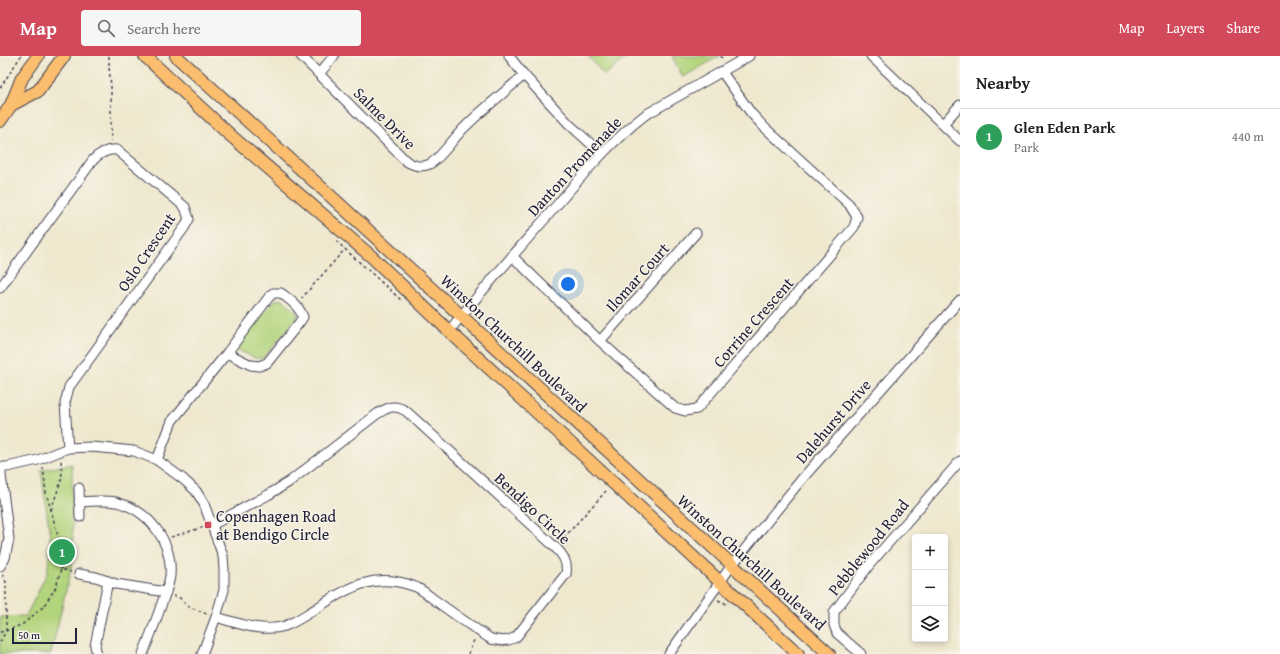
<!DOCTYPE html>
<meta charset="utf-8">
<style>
body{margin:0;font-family:"Gentium Book Plus",serif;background:#f6f6f6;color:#202124}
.controls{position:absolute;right:12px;bottom:12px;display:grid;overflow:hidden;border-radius:4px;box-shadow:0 2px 6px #0003}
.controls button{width:36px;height:36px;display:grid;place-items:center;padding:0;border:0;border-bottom:1px solid #e0e0e0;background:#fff;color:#202124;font:20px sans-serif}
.scale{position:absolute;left:12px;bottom:10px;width:65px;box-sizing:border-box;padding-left:4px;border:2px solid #22223b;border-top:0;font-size:11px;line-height:14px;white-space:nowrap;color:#22223b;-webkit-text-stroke:3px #f7f3e8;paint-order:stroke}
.you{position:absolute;left:568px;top:228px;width:14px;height:14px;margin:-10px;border:3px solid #fff;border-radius:50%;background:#1a73e8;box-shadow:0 0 0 6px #1a73e833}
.badge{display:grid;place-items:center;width:26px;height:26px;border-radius:50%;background:#d1495b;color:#fff;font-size:13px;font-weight:700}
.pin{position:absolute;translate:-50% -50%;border:2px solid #fff;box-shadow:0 1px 4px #0006}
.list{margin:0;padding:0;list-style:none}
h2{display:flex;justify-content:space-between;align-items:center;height:52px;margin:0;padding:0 16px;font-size:17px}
h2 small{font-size:13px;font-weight:400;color:#757577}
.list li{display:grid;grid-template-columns:26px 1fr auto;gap:12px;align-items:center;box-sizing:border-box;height:56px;padding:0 16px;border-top:1px solid #e0e0e0}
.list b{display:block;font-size:15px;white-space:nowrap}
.list p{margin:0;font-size:13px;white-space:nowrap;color:#757577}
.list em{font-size:13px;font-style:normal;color:#757577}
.icon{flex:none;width:22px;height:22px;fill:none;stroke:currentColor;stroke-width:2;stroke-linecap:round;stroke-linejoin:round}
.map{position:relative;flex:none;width:960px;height:598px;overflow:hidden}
header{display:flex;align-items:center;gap:24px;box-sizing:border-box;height:56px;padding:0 20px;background:#d1495b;color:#fff}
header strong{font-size:19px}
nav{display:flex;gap:22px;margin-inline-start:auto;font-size:14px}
.search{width:280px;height:36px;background:#f6f6f6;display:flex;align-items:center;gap:10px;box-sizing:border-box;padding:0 14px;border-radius:4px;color:#757577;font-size:15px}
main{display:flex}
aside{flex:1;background:#fff}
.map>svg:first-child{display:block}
.green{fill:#b2d47d;stroke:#6a7b5c}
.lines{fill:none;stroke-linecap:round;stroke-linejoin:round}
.minor-casing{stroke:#414051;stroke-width:11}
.major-casing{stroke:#414051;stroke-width:14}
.path{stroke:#414051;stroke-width:1.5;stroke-dasharray:3 3;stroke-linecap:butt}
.minor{stroke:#fff;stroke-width:9}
.major{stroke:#fbbd6e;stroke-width:12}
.poi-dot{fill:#d1495b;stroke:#f7f3e8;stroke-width:1.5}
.labels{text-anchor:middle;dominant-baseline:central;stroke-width:3;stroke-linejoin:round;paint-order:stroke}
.street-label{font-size:16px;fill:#22223b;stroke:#f7f3e8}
.poi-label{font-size:16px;fill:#22223b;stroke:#f7f3e8;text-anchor:start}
</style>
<header>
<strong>Map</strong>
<div class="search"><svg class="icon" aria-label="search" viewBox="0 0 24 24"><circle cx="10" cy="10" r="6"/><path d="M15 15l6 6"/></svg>Search here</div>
<nav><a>Map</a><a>Layers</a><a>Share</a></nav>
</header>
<main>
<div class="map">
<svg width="960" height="598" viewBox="0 0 960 598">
<rect width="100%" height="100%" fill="#f7f3e8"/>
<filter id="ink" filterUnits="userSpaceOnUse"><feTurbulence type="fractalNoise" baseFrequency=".025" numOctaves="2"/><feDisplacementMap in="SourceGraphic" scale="8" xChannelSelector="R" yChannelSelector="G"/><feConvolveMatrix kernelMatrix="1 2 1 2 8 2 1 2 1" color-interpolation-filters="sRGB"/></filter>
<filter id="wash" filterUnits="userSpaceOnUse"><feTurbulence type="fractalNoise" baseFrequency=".012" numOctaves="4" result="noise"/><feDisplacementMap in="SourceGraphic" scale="16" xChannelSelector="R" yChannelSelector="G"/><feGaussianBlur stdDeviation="0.9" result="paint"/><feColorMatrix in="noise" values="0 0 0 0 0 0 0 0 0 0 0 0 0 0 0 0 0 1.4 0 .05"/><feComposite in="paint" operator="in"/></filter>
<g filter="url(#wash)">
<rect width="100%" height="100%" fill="#efe8cf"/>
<g class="green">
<polygon points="588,0 629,0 604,19"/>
<polygon points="672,0 720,0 683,21"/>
<polygon points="276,243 284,244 297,257 297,264 263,302 255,302 234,292"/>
<polygon points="72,408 73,504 51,598 0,598 0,561 26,560 47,517 51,487 41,414"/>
</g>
</g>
<g filter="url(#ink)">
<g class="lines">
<g class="minor-casing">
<g id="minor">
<path d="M 301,0 L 406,105 C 414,110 421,112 430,108 C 443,100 454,81 466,70 C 484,52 505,36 524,19"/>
<polyline points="509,0 524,19 569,68 602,98"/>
<polyline points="871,0 960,85"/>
<polyline points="319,18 334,0"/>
<polyline points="943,68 960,49"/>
<polyline points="512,200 600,285 675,352 685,355 697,353 854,171 857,161 849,148 764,71 751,57 722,16"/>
<path d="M 0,232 L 93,104 C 100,97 107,93 117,94 L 185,151 L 189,163 L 184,172 L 69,331 L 65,347 L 68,392"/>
<path d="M 449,275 C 482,234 516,196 550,157 C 580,122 609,87 645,59 L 749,0"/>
<polyline points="600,285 696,177"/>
<path d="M 157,404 L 172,365 L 227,297 L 269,241 L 273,237 L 281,237 C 290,244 299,250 303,261 L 299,267 L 267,307 L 259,310 L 251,309 L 227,297"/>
<polyline points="0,411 7,411 38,404 68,392 92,391 134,395 157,404 183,423 196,435 204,448 223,500 224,513 224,534 216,561 202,598"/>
<polyline points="0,411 9,483 5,502 0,510"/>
<polyline points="79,432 80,461"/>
<path d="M 79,446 C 92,445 104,444 116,446 C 149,454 173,486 170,520 C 169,528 166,536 163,544 C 157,562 150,580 143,598"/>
<path d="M 212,469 L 268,439 L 289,426 L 377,358 C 389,351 393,348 406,355 L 555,491 C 563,499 568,506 566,518 L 516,581 C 507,586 501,585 491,583 C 472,571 454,558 436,545 C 429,540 421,532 413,530 C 375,516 348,531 317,552 C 307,558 296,566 285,570 C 263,577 237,567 216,561"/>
<polyline points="79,518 96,521 116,528 166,536"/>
<polyline points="97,598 95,590 108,525"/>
<polyline points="669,598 732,509 801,424 960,244"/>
<polyline points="861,598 837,577 834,569 834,556 870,508 960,405"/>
</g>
</g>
<g class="major-casing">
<g id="major">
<polyline points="145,0 230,79 372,201 449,275 798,598"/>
<polyline points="176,0 336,145 829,598"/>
<polyline points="11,49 38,35 64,0"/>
<polyline points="0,65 11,49 22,22 38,0"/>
</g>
</g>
<g class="path">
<polyline points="109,0 109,11 111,31 111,85"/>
<polyline points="721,0 722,2"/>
<polyline points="0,32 21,0"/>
<polyline points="336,185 401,244"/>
<polyline points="301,243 345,193"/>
<polyline points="43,411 46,436 59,484 61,513"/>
<polyline points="51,454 62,422 61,404"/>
<polyline points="171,481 204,471"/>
<polyline points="560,486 606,435"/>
<polyline points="173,540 180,542 187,550 207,558"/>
<polyline points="718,544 729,549"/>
<polyline points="0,576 6,575 6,526 2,518"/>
<polyline points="0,586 6,575 23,568 43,551 56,531 61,513 71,516"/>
<polyline points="468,598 475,582"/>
</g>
<use href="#minor" class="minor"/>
<use href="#major" class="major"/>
</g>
</g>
<rect class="poi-dot" x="204" y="465" width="8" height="8" rx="2"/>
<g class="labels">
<g class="street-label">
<text transform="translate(385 62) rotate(45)">Salme Drive</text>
<text transform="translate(574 110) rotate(-47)">Danton Promenade</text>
<text transform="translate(146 196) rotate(-56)">Oslo Crescent</text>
<text transform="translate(637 221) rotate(-48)">Ilomar Court</text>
<text transform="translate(753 266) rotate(-49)">Corrine Crescent</text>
<text transform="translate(514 287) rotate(43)">Winston Churchill Boulevard</text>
<text transform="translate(833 365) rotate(-49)">Dalehurst Drive</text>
<text transform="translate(533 452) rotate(43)">Bendigo Circle</text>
<text transform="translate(868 491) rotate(-51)">Pebblewood Road</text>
<text transform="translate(752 506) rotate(42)">Winston Churchill Boulevard</text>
</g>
<g class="poi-label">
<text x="216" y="460">Copenhagen Road<tspan x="216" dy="18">at Bendigo Circle</tspan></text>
</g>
</g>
</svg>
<div class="controls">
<button>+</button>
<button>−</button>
<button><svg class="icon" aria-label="layers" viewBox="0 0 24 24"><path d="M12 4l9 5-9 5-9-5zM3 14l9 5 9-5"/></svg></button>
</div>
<div class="scale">50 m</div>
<div class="you"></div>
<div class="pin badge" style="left:62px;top:496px;background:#2e9e5b">1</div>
</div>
<aside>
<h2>Nearby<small></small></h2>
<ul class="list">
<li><span class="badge" style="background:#2e9e5b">1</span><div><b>Glen Eden Park</b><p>Park</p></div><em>440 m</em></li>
</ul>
</aside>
</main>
